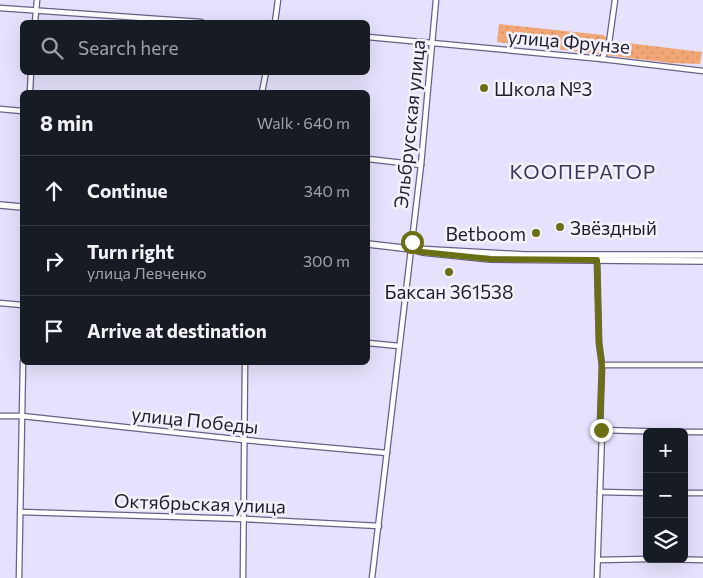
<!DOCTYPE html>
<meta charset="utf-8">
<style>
body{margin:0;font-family:Commissioner,sans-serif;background:#242831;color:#f1f3f6}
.controls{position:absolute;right:15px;bottom:15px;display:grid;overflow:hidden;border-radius:8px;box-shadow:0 5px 20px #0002}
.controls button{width:45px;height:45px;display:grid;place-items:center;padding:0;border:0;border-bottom:1px solid #363941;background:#171b24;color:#f1f3f6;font:25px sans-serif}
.stop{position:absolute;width:15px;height:15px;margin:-11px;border:4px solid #6a6f14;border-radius:50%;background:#fff}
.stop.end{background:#6a6f14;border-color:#fff;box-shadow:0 1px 5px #0008}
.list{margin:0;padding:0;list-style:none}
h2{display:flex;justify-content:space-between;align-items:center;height:65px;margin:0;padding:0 20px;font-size:21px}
h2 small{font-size:16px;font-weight:400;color:#9ea1a6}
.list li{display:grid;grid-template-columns:32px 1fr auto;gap:15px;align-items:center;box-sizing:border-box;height:70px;padding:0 20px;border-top:1px solid #363941}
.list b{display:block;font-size:19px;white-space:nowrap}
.list p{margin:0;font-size:16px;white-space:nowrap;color:#9ea1a6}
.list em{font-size:16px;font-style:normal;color:#9ea1a6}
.icon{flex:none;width:28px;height:28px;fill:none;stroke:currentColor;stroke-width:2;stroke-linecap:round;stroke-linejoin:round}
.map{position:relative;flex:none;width:703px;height:578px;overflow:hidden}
.search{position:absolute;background:#171b24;box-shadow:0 5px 20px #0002;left:20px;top:20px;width:350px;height:55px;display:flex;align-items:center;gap:12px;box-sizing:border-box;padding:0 18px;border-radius:8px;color:#9ea1a6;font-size:19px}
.panel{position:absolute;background:#171b24;box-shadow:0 5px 20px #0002;left:20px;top:90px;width:350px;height:275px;border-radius:8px}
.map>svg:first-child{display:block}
.park{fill:url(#park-dots)}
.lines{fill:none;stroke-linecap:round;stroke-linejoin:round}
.minor-casing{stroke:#686088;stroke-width:7}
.tertiary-casing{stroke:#686088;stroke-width:8}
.minor{stroke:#fff;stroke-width:4.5}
.tertiary{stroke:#fff;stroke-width:5.5}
.route{stroke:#6a6f14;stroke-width:6}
.poi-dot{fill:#6a6f14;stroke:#f3f2fb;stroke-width:2}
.labels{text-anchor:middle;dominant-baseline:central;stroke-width:5;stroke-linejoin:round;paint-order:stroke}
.street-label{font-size:19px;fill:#221e2f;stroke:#f3f2fb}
.poi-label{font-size:19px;fill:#221e2f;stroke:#f3f2fb;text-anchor:start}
.neighbourhood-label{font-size:20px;letter-spacing:1px;fill:#3d3559;stroke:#f3f2fb}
</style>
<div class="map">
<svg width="703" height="578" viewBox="0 0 703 578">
<defs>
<pattern id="park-dots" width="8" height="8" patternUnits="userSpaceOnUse" patternTransform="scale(1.25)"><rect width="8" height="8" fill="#f1a676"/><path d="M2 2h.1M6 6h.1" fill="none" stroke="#ce8e66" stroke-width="1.8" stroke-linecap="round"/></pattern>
</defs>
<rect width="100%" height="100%" fill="#e6e2fd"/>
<polygon class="park" points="499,24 603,35 611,41 702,52 700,64 671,63 497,42"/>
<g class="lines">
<g class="minor-casing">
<g id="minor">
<polyline points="0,8 201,22"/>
<polyline points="35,22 37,0"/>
<polyline points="275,22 278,0"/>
<polyline points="368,37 602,59 703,71"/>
<polyline points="602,59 609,43 615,0"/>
<polyline points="30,92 31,72"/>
<polyline points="262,92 266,72"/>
<polyline points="0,109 22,111"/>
<polyline points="368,159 421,165"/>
<polyline points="597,260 599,343 602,365 600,426 602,433 597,578"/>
<polyline points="0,303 22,305"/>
<polyline points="368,343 399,346"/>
<polyline points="602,365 703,365"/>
<polyline points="0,416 22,416 244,440 387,453"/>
<polyline points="601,430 673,432"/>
<polyline points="684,432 703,432"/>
<polyline points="600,492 647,493"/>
<polyline points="684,493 703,493"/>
<polyline points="21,512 244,519 379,526"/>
<polyline points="661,559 703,560"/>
<polyline points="598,560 647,559"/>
<polyline points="19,578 23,362"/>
<polyline points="243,578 245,362"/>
<polyline points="372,578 421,165 436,0"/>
</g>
</g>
<g class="tertiary-casing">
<g id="tertiary">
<polyline points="0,205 22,207"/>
<polyline points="368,244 411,249 422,252 490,259 703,261"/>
<polyline points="415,249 524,255 703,255"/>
</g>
</g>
<use href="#minor" class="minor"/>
<use href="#tertiary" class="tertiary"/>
</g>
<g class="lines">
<polyline class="route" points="412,242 410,249 422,252 490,259 597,260 599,343 602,365 600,426 601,430"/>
</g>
<g class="poi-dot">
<circle cx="484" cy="88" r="5"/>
<circle cx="560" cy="227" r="5"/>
<circle cx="536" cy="233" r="5"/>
<circle cx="449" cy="272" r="5"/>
</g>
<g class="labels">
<g class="street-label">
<text transform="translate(569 41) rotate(5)">улица Фрунзе</text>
<text transform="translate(409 124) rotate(-84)">Эльбрусская улица</text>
<text transform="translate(195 420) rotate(6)">улица Победы</text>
<text transform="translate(200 503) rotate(2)">Октябрьская улица</text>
</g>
<g class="poi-label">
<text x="494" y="88">Школа №3</text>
<text x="570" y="227">Звёздный</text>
<text x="526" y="233" text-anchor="end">Betboom</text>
<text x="449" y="291" text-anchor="middle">Баксан 361538</text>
</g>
<g class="neighbourhood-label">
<text x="583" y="171">КООПЕРАТОР</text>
</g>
</g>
</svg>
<div class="controls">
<button>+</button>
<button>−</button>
<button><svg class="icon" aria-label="layers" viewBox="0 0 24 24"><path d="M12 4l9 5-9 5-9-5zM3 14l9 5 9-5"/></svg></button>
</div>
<div class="stop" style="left:412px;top:242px"></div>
<div class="stop end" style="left:601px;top:430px"></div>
<div class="search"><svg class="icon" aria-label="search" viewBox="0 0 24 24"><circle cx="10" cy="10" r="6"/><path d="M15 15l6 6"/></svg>Search here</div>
<section class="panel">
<h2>8 min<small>Walk · 640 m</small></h2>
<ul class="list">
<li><svg class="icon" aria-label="ahead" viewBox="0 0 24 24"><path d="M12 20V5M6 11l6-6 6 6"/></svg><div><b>Continue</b></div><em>340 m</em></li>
<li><svg class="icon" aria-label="right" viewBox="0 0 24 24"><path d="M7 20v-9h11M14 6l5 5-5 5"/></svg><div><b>Turn right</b><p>улица Левченко</p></div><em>300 m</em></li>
<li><svg class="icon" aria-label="arrive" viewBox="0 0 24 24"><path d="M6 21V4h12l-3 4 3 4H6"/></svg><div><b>Arrive at destination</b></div></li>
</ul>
</section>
</div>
